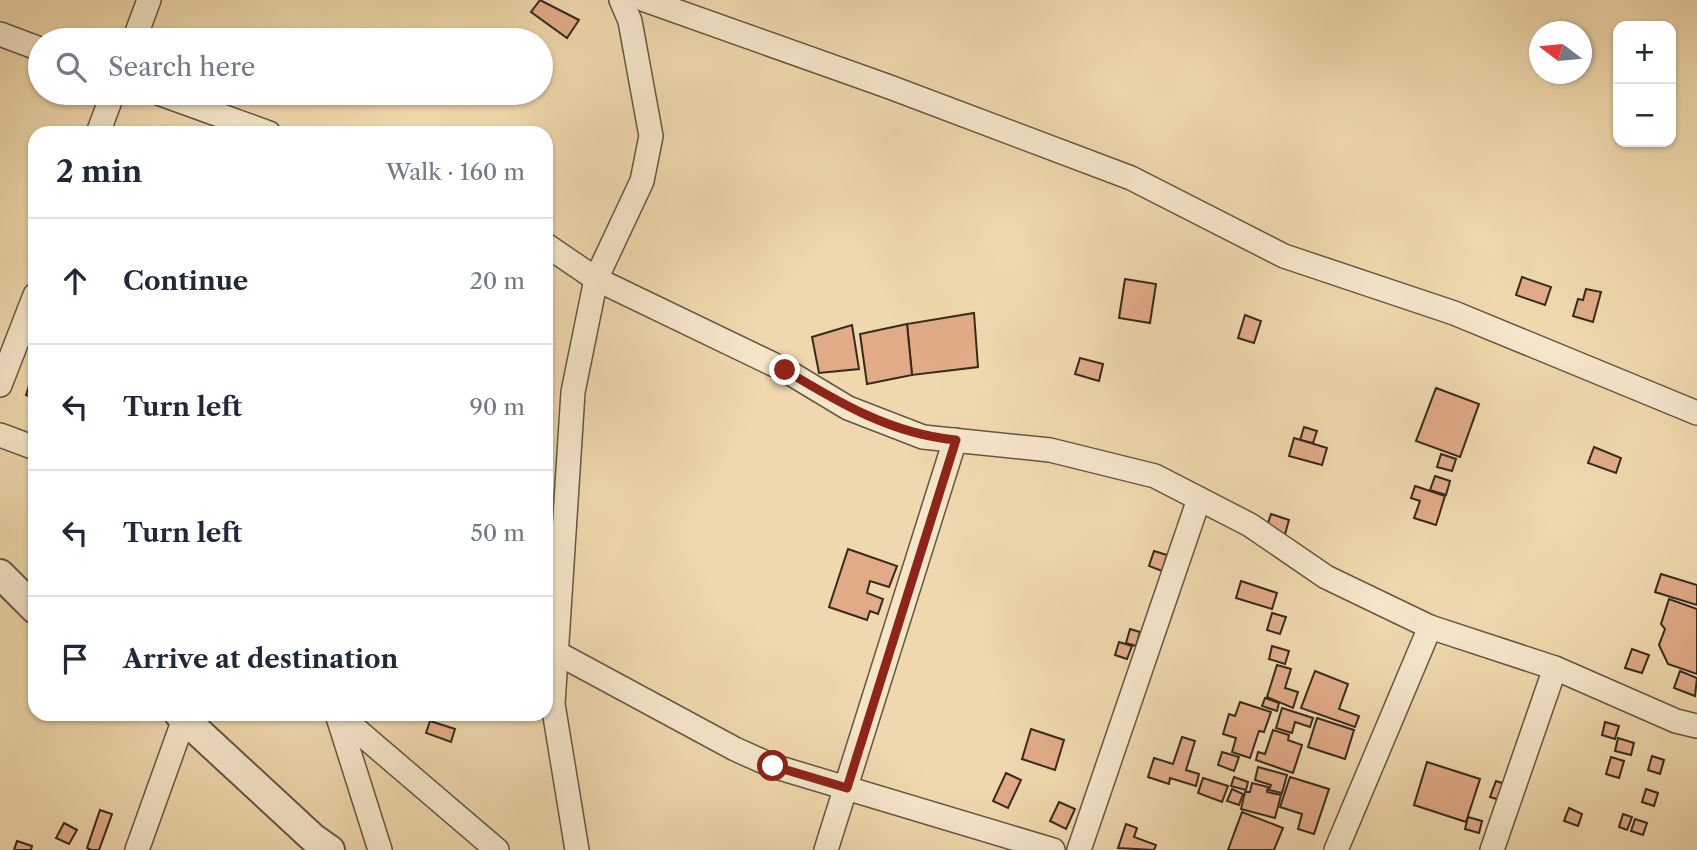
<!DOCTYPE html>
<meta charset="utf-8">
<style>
body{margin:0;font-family:"Libre Caslon Text",serif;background:#f2f2f3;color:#1f2937}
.controls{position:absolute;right:21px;top:21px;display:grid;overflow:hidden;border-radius:14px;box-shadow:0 2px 5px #0004}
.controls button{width:63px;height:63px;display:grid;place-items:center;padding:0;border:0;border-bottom:2px solid #e0e1e3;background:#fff;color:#1f2937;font:35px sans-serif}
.compass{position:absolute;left:1529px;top:21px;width:63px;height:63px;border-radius:50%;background:#fff;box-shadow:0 2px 5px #0004;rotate:286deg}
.stop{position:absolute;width:21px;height:21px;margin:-16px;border:5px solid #8f2418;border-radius:50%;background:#fff}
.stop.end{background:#8f2418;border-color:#fff;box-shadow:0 2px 7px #0008}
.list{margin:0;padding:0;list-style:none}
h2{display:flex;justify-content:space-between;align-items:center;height:91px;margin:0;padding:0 28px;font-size:30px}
h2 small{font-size:23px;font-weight:400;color:#747a83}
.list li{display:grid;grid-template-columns:46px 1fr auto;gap:21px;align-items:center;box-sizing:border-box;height:126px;padding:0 28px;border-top:2px solid #e0e1e3}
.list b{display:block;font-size:26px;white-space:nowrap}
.list em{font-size:23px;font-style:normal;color:#747a83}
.icon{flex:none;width:38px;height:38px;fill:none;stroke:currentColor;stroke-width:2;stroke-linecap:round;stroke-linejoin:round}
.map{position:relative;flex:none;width:1697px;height:850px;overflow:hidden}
.search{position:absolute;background:#fff;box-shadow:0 2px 5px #0004;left:28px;top:28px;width:525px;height:77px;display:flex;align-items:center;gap:18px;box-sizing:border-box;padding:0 24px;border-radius:38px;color:#747a83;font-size:26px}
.panel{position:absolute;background:#fff;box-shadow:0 2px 5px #0004;left:28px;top:126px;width:525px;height:595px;border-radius:21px}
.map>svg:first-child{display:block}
.building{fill:#e1ab88;stroke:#372a1e;stroke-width:2}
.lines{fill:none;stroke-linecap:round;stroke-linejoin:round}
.minor-casing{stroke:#655642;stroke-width:26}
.tertiary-casing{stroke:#655642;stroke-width:32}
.minor{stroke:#f5e6ca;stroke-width:23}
.tertiary{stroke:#f5e6ca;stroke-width:28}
.route{stroke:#8f2418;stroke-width:9}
</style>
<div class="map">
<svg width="1697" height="850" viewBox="0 0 1697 850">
<rect width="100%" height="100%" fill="#efd8ad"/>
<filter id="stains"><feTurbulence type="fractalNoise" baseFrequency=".00286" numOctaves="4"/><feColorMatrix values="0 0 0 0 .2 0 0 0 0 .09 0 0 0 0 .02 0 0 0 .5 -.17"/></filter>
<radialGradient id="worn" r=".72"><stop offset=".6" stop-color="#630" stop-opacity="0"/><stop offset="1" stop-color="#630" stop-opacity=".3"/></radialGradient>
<g class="building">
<polygon points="540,0 579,20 567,38 531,12"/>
<polygon points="1522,277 1551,287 1545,305 1516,295"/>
<polygon points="1125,279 1156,284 1150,323 1119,318"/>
<polygon points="1586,289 1601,292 1593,322 1573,316 1578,299 1583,300"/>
<polygon points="974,313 978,367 912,375 907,324"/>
<polygon points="1245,315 1261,321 1254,343 1238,338"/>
<polygon points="907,324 912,375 867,384 860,334"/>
<polygon points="852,325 859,369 819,373 812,337"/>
<polygon points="1080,358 1103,364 1099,381 1075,374"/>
<polygon points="35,367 35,398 26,395"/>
<polygon points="1436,388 1479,404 1460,457 1416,441"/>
<polygon points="1304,427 1317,431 1313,443 1300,440"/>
<polygon points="1294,438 1327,448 1322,465 1289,456"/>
<polygon points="1594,447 1621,458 1616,473 1588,463"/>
<polygon points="1441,454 1456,459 1452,471 1437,467"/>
<polygon points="1435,476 1450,481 1446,495 1430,490"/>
<polygon points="1415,486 1445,496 1436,525 1414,518 1420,501 1411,498"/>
<polygon points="1271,514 1289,520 1284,538 1265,532"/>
<polygon points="848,549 897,566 889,587 870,581 867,593 883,599 878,614 870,611 867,620 829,607"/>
<polygon points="1154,551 1167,555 1162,571 1149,566"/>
<polygon points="1661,574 1697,585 1697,605 1655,592"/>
<polygon points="1241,581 1277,593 1272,609 1236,598"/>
<polygon points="1669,599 1697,609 1697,674 1668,664 1659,645 1665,629 1661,624"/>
<polygon points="1272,613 1286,617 1280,634 1267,630"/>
<polygon points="1130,629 1140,632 1136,646 1126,643"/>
<polygon points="1119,642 1132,646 1127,659 1115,655"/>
<polygon points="1272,646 1289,651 1285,664 1269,659"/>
<polygon points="1632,649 1649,655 1642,673 1625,668"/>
<polygon points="1277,665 1291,669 1285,688 1298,692 1293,708 1267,697"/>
<polygon points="1315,671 1348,684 1339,709 1359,716 1355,727 1301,708"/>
<polygon points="1680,671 1697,678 1695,696 1674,688"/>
<polygon points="1265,698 1279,703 1277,711 1262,706"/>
<polygon points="1240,702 1271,712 1264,732 1259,731 1250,758 1232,752 1236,738 1223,734 1229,714 1235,716"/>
<polygon points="1282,708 1313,718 1310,727 1295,722 1292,733 1276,728"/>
<polygon points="1317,718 1354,730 1345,759 1308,747"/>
<polygon points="430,721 455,729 451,742 426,733"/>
<polygon points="1605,722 1619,726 1615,739 1602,735"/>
<polygon points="1031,729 1064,740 1055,770 1022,759"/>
<polygon points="1273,730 1289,735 1288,740 1302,745 1293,773 1256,760 1258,752 1265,754"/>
<polygon points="1182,737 1195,741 1186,770 1199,774 1196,786 1170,778 1169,784 1148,777 1154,758 1173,764"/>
<polygon points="1618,738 1634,743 1631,755 1615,751"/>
<polygon points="1222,752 1239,757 1234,771 1218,765"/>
<polygon points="1652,756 1664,760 1660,774 1648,770"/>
<polygon points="1611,757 1624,761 1619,778 1606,774"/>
<polygon points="1427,762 1480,779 1466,822 1414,805"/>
<polygon points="1258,767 1287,775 1282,793 1269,790 1271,785 1255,780"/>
<polygon points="1006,773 1021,780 1008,808 993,801"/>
<polygon points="1234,777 1248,782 1246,790 1231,786"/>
<polygon points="1290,777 1329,789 1314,834 1298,829 1302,814 1280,807"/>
<polygon points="1203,778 1228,786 1222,802 1198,793"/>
<polygon points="1496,781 1505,784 1500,800 1490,797"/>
<polygon points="1252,783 1268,787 1267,792 1281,795 1275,818 1241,809 1245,792 1250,792"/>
<polygon points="1232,789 1243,794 1239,805 1227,801"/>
<polygon points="1646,789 1658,793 1654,806 1642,802"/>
<polygon points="1059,802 1075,809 1066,829 1050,821"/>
<polygon points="1569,808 1582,814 1578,826 1564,821"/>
<polygon points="100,810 112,814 99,850 91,850 87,848"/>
<polygon points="1242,812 1283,828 1274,850 1228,850"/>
<polygon points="1623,814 1632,817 1627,830 1619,827"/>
<polygon points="1468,817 1482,821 1479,833 1465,829"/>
<polygon points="1635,819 1647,823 1643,835 1631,831"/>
<polygon points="64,823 77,830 69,844 56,838"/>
<polygon points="1126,824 1137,828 1134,837 1156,845 1154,850 1118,848"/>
<polygon points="17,841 32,846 31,850 14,850"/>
</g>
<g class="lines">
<g class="minor-casing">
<g id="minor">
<polyline points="645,0 887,86 1131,178 1284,256 1454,313 1697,413"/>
<polyline points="0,34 40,49"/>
<polyline points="134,40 149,0"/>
<polyline points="158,93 269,133"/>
<polyline points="98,133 113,93"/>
<polyline points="546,245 596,279 785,370 848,408 923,437 1050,450 1155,476 1250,525 1326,577 1430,627 1555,668 1676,721 1697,726"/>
<polyline points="0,385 35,295"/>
<polyline points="0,435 35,448"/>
<polyline points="546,647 735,749 773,766 1053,850"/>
<polyline points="337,714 380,850"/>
<polyline points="338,714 497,850"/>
<polyline points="137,850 184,719"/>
<polyline points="577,850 553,704 573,392 596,279 642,181 651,136 630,21 621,0"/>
<polyline points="826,850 955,440"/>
<polyline points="1079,850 1199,499"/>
<polyline points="1336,850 1430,627"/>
<polyline points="1492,850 1555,668"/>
</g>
</g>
<g class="tertiary-casing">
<g id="tertiary">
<polyline points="0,574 35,609"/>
<polyline points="179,714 313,838 330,850"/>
</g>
</g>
<use href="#minor" class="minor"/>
<use href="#tertiary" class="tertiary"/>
</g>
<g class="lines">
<path class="route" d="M 773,766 L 847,788 L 956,440 C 892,434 839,403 785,370"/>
</g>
<rect width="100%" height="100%" filter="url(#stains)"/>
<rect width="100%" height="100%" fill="url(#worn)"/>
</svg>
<div class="controls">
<button>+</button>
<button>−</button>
</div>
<svg class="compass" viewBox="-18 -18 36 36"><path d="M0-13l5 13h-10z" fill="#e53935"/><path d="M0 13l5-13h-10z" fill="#747a83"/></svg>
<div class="stop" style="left:773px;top:766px"></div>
<div class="stop end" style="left:785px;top:370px"></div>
<div class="search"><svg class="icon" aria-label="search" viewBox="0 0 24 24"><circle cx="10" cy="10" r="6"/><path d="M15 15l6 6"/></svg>Search here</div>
<section class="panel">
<h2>2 min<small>Walk · 160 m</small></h2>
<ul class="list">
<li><svg class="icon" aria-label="ahead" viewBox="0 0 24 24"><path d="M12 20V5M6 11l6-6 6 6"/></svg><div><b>Continue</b></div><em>20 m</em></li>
<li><svg class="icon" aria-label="left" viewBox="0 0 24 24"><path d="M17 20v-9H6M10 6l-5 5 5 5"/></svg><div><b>Turn left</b></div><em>90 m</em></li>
<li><svg class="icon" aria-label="left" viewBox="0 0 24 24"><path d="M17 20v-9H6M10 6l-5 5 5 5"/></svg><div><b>Turn left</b></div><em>50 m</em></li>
<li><svg class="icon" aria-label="arrive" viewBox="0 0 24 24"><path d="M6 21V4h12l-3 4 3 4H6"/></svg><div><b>Arrive at destination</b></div></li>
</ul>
</section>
</div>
